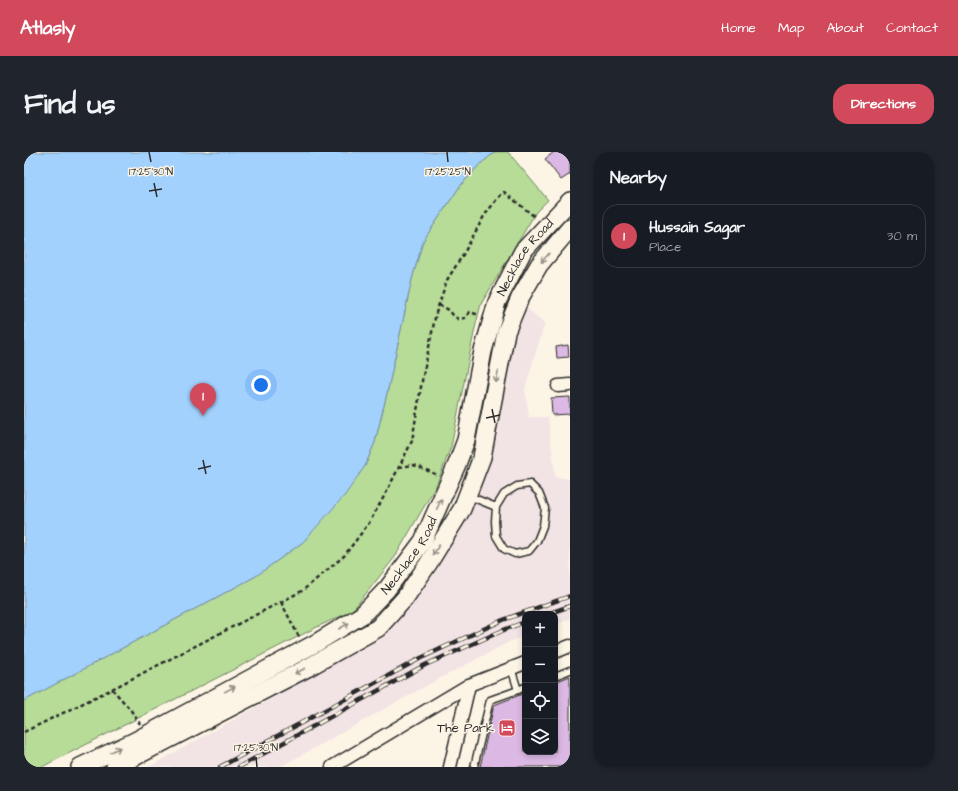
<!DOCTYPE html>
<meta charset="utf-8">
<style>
body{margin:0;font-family:"Architects Daughter",sans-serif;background:#20242c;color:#f1f3f6}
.controls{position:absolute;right:12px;bottom:12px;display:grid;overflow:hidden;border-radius:8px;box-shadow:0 2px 6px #0003}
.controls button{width:36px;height:36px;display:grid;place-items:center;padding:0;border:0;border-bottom:1px solid #363941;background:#171b24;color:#f1f3f6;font:20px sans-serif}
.you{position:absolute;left:237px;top:233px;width:14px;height:14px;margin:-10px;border:3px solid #fff;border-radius:50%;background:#1a73e8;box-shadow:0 0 0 6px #1a73e833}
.badge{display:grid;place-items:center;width:26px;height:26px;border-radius:50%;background:#d1495b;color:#fff;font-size:13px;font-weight:700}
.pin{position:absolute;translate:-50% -33px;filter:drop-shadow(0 1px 2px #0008)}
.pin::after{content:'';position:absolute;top:21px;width:14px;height:12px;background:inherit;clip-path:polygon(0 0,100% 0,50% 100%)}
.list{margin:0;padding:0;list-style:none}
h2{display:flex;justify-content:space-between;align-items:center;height:52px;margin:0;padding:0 16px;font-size:17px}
h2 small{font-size:13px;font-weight:400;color:#9ea1a6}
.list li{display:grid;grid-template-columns:26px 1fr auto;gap:12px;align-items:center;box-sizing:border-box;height:64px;margin:0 8px 8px;padding:0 8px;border:1px solid #363941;border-radius:16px}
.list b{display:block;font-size:15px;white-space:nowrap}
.list p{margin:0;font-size:13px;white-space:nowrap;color:#9ea1a6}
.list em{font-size:13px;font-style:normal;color:#9ea1a6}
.icon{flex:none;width:22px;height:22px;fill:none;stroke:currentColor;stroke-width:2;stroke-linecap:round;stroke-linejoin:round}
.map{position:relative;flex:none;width:546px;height:615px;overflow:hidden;border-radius:16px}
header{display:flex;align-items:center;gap:24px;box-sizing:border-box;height:56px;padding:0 20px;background:#d1495b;color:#fff}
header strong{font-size:19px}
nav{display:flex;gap:22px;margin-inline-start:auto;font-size:14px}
.intro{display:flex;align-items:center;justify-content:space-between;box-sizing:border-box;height:96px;padding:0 24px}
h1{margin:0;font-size:28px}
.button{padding:10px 18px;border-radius:16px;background:#d1495b;color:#fff;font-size:14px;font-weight:700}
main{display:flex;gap:24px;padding:0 24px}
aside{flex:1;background:#171b24;border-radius:16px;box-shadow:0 2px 6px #0003}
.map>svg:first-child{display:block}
.built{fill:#f2e3e5}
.green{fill:#b6dc97;stroke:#708461}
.water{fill:#a3d1fe;stroke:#738faa}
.building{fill:#dcb9e4;stroke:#2b2b2b}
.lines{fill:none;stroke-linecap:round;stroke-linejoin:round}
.lane-casing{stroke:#2b2b2b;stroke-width:9}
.street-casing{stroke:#2b2b2b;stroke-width:15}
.secondary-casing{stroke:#2b2b2b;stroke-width:20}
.path{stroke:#2b2b2b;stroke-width:2.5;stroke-dasharray:4 3;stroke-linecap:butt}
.lane{stroke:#fcf5e5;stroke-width:6}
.street{stroke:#fcf5e5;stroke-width:12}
.secondary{stroke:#fcf5e5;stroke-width:17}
.rail-casing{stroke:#2b2b2b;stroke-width:4.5}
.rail{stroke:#fcf5e5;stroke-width:3;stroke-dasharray:9;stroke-linecap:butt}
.oneway{stroke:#949088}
.ticks{fill:none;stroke:#2b2b2b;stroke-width:1.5}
.labels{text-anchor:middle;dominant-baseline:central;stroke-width:3;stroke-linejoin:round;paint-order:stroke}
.street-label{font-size:13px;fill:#2b2b2b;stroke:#fcf5e5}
.poi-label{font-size:13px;fill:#2b2b2b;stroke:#fcf5e5;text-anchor:end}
.ticks-label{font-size:10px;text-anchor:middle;fill:#2b2b2b;stroke:#fcf5e5;stroke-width:3;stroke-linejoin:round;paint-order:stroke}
</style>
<header>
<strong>Atlasly</strong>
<nav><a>Home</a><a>Map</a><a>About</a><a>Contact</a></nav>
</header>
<div class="intro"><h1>Find us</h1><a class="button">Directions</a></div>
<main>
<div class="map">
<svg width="546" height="615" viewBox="0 0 546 615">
<rect width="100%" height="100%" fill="#fcf5e5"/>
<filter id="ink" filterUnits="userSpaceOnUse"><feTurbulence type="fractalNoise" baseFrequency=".025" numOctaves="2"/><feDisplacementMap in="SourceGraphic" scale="8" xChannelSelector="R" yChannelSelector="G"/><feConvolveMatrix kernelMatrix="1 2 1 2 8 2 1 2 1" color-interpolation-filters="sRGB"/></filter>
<g filter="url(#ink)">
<polygon class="built" points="502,156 521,171 511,203 501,237 505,265 524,265 531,325 546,327 546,467 531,473 531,462 501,462 501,484 487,489 411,529 256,615 125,615 364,481 409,424 441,370 461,323 473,285 489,186"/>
<polygon class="green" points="471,0 484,0 524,48 512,60 457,152 451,176 427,295 412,334 371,405 332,454 326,460 295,474 18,615 0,615 0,549 232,424 279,390 341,314 351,290 364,237 388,127 399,89 436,34 455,13"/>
<polygon class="water" points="0,0 471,0 455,13 436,34 399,89 388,127 364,237 351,290 341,314 321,343 279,390 232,424 0,549"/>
<g class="building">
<polygon points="530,0 546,0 546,22 537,28 521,7"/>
<polygon points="544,193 545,205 533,206 532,195"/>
<polygon points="546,245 546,262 528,263 527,246"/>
<polygon points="546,524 546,615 456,615 470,553 501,541 501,600 531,600 531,530"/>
</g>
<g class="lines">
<g class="lane-casing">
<g id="lane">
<polyline points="445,344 472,355 471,369 472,384 480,397 491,402 505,399 513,389 519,374 521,356 515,341 506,332 493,334 480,342 472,355"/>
<polyline points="487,516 494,538 501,535"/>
<polyline points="531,524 546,518"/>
<polyline points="450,615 466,548 494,538"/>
</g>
</g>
<g class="street-casing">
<g id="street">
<polyline points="534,234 546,233"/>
<polyline points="531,500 546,494"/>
<polyline points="308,615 445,533 501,511"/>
<polyline points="426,615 445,533"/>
</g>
</g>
<g class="secondary-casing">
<g id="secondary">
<path id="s1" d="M 56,615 L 111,589 L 292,491 L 338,463 L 363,437 L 399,389 L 433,312 L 442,288 L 459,199 L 473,150 L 499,99 L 546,49"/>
<polyline points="91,615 283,516 354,476 381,446 404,412 438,357 458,305 482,180 496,146 515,113 546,76"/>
</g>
</g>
<g class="path">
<polyline points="415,153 425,158 429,163 434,167 441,166 446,160 455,163"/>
<polyline points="375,315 389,313 396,315 413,323"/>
<polyline points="257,450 275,485"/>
<polyline points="88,537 106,557 116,572"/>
<polyline points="0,580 88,537 278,439 320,404 345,371 362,341 388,289 398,229 412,161 423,128 440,101 460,64 473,47 480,40 511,65"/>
</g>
<use href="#lane" class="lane"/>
<use href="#street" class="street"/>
<use href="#secondary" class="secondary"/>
<g class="rail-casing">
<g id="rail">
<polyline points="523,462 546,454"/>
<polyline points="196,615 397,506 479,468 546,444"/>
<polyline points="215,615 401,513 482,477 501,470"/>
</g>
</g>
<use href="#rail" class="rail"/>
</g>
<defs><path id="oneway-shaft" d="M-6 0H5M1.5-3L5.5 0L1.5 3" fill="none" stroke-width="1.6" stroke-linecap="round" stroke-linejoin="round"/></defs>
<g class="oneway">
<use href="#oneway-shaft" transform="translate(521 106) rotate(130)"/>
<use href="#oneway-shaft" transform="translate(473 225) rotate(101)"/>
<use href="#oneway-shaft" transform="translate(415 352) rotate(-66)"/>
<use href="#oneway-shaft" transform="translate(412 398) rotate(122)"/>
<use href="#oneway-shaft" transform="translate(320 474) rotate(-30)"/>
<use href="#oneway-shaft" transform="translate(276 519) rotate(153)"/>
<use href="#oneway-shaft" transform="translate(206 537) rotate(-28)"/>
<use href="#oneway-shaft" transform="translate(91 598) rotate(-26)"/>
</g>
</g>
<path class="ticks" d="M 125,0 L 127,10M 423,0 L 424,10M 130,31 L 133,45M 125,39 L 138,37M 468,257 L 471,271M 462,266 L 476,263M 179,308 L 182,322M 174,317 L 187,314M 232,605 L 233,615"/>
<defs>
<g id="hotel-square" transform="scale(0.9)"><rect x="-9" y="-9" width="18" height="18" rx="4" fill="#d1495b" stroke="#fcf5e5"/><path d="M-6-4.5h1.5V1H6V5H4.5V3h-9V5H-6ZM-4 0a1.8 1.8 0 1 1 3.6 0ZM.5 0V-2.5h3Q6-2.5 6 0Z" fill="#fff"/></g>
</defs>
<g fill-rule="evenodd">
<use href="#hotel-square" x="483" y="576"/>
</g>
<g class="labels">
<g class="street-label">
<text stroke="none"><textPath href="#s1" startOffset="721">Necklace Road</textPath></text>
<text stroke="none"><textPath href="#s1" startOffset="397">Necklace Road</textPath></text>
</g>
<g class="poi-label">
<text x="470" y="576">The Park</text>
</g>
</g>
<g class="ticks-label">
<text x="127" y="23">17°25'30"N</text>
<text x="424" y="23">17°25'25"N</text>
<text x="232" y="599">17°25'30"N</text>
</g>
</svg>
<div class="controls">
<button>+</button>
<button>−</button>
<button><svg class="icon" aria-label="locate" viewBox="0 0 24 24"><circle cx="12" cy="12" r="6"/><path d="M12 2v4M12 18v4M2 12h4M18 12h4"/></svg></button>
<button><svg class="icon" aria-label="layers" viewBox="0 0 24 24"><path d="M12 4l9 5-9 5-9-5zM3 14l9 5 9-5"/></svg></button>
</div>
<div class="you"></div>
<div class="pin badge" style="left:179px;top:264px">1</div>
</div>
<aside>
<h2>Nearby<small></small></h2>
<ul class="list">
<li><span class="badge">1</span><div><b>Hussain Sagar</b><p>Place</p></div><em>30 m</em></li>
</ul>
</aside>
</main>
